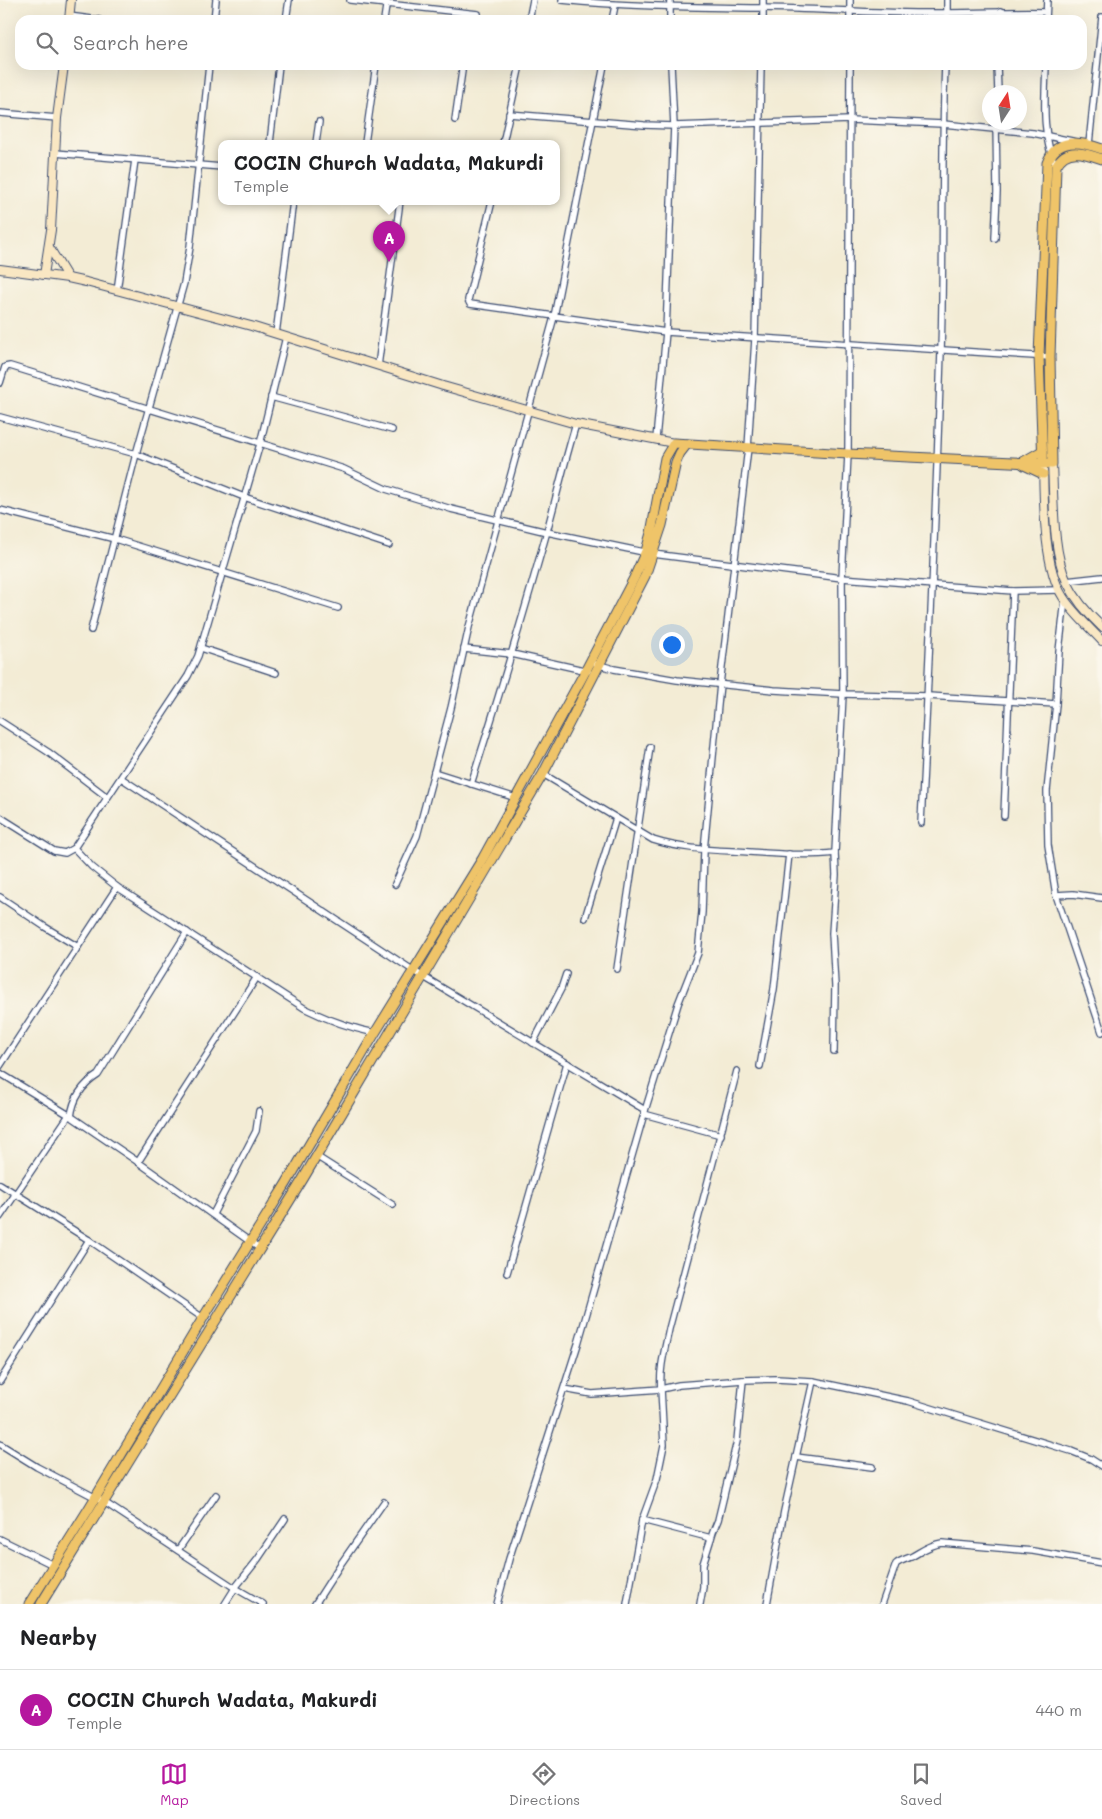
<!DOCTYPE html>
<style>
body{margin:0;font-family:Mali,sans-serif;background:#f2f2f2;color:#202124}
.compass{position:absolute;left:982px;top:85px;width:45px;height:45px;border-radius:50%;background:#fff;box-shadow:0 5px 20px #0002;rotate:12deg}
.you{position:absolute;left:671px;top:644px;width:18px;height:18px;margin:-12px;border:4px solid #fff;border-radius:50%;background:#1a73e8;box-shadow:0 0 0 8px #1a73e833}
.badge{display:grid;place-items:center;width:32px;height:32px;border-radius:50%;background:#b5179e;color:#fff;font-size:16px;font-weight:700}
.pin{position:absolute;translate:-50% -41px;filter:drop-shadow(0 1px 2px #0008)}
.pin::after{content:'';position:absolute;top:26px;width:18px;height:15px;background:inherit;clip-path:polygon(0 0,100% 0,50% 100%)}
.popup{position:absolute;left:218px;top:140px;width:342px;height:65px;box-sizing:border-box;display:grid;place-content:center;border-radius:10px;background:#fff;filter:drop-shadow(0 1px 4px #0005);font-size:16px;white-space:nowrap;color:#757577}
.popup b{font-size:19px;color:#202124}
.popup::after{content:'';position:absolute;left:50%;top:100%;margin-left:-10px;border:10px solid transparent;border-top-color:#fff}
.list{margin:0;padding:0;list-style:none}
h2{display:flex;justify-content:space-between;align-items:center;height:65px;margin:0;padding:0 20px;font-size:21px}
h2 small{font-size:16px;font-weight:400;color:#757577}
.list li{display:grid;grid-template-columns:32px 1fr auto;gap:15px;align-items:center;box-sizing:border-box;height:80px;padding:0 20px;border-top:1px solid #e0e0e0}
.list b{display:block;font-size:19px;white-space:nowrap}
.list p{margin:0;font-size:16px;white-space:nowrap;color:#757577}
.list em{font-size:16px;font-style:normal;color:#757577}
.icon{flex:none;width:28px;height:28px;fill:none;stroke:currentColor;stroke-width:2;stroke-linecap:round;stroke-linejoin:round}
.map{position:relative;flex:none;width:1102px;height:1604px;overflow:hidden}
.search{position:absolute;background:#fff;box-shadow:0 5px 20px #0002;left:15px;right:15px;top:15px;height:55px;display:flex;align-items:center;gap:12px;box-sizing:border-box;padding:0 18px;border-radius:15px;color:#757577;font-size:19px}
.sheet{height:145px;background:#fff}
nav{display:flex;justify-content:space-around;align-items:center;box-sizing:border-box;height:70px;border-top:1px solid #e0e0e0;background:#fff;font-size:14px;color:#757577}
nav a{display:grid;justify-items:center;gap:2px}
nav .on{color:#b5179e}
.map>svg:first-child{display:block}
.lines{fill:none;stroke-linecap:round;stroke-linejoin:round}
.street-casing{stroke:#3b4b70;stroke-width:8}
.secondary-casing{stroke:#3b4b70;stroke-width:10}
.primary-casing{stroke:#3b4b70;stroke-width:11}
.street{stroke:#fff;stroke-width:5.5}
.secondary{stroke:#f9e7c3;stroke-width:8}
.primary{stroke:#efc469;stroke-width:9}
</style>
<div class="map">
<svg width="1102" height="1604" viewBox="0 0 1102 1604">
<rect width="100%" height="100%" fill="#fbf7ec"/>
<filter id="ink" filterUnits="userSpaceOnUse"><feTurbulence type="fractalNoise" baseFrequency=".02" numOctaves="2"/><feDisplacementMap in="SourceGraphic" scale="10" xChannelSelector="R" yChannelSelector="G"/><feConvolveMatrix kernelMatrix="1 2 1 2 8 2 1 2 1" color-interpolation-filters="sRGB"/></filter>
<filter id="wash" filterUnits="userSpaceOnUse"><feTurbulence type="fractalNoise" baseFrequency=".0096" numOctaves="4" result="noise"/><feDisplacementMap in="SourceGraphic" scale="20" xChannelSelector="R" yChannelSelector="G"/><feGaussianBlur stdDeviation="1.12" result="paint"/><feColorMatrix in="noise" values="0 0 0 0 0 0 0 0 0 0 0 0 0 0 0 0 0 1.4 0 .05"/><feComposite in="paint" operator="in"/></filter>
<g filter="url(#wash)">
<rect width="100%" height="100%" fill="#f3ecd5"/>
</g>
<g filter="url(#ink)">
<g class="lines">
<g class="street-casing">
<g id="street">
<polyline points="350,0 478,14"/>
<path d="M 562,0 C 629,7 695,7 762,8 C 824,9 886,14 948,13 C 981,13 1013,11 1046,12"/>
<polyline points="670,0 670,20"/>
<polyline points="850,0 850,20"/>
<polyline points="69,16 99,20"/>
<polyline points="214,20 216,0"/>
<polyline points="286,20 289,0"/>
<polyline points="384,20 387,0"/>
<polyline points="529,20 533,0"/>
<polyline points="612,20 615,6"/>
<polyline points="763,20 763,0"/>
<polyline points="947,20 947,0"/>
<polyline points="999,20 1001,11"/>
<polyline points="1046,20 1047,0"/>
<polyline points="997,65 998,92"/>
<path d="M 1046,65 C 1045,98 1041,136 1056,166"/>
<polyline points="0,113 57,118"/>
<polyline points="509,114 644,125 674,126 850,120 943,124 1033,133 1072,141"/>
<polyline points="455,120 462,71 461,65"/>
<polyline points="270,143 279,65"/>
<polyline points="316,143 319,122"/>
<polyline points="365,143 376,65"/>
<polyline points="503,143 520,65"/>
<polyline points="1089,144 1102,17"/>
<polyline points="55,153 222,167"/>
<polyline points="492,201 468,300 470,304 666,332 1050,357"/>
<polyline points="995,238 997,192 996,122"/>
<polyline points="117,291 135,160"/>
<polyline points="276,334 293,201"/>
<polyline points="378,366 400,201"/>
<polyline points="0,383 5,367 10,366 344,469 386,489 451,509 547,532 653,554 842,578 1013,591 1059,590"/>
<polyline points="271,397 392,430"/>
<polyline points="0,417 136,454 244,497 389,545"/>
<polyline points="656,439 666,332 674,126 671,65"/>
<polyline points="0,510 115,539 338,608"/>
<polyline points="1066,581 1102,577"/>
<polyline points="1065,600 1059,651 1056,704 1047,791 1048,845 1056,895 1102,1032"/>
<polyline points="91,630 136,454 184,283 190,247 209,65"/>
<polyline points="201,648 276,673"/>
<polyline points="464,649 512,654 588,671"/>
<polyline points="596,664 614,669 677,680 774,690 843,694 928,696 1056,704"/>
<polyline points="0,721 48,752 107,797"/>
<polyline points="434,772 516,798"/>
<path d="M 543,774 L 653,840 C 684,850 717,850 749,852 C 778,854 807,856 835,853 L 843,694 L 842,578 L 848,454 L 850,65"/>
<polyline points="121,778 414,971 645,1110"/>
<path d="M 471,784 C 497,703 521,623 544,542 C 555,503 564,463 576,424"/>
<polyline points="1004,816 1013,591"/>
<polyline points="0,817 54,851 65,853 74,848"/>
<path d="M 921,823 C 929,665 936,508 941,351 C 944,255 941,160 945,65"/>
<polyline points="395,884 417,836 451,708 469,627 554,317 604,65"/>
<path d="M 117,887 L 304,1008 C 326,1019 351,1028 375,1033"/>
<polyline points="1056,895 1073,894 1102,898"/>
<polyline points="0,897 45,927 78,947"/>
<polyline points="585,918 616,818"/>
<polyline points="617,969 650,747"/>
<polyline points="533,1043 561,989 566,974"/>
<polyline points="834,1051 835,986 832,933 836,875 835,853"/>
<polyline points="0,1066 117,887 92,867 74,848 188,676 198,656 260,444 286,337"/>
<polyline points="760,1066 774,989 789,854"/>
<polyline points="0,1073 69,1115 138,1162 259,1248"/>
<polyline points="644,1114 721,1135"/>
<path d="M 71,1117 C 73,1098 82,1085 98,1075 L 187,932"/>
<polyline points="316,1156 393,1205"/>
<polyline points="138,1162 257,977"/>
<polyline points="0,1184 89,1240 203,1318"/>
<polyline points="213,1214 256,1131 259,1111"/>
<polyline points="0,1217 69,1115"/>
<polyline points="507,1273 567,1063"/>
<polyline points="0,1381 89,1240"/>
<path d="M 564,1389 L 592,1394 L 661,1389 C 659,1369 665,1349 669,1329 L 737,1071"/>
<polyline points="0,1444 37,1467 104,1502 235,1588 263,1604"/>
<polyline points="796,1457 872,1467"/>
<polyline points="642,1520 711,1538"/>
<polyline points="0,1539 53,1565"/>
<polyline points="178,1550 216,1495"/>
<polyline points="225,1604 235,1588 258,1559 285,1519"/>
<polyline points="315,1604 340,1565 384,1502"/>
<polyline points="497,1604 509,1559 578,1344 644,1114 678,1004 698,953 702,912 704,850 720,684 748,448 755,339 761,65"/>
<polyline points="627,1604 642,1520 657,1479 664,1445 661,1389 679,1385 743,1380 776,1379 813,1381 908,1401 1071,1451 1091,1459 1102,1466"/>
<polyline points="700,1604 703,1587 703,1564 713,1532 718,1520 737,1441 743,1380"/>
<polyline points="767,1604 784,1511 813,1381"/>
<path d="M 882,1604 L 896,1564 C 901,1560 906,1559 911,1557 C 922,1551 929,1545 942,1543 L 1033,1551 L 1102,1563"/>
</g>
</g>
<g class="secondary-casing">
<g id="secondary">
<polyline points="69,20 71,0"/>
<polyline points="49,247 68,278"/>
<polyline points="0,269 68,278 86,282 251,326 443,386 576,424 674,443"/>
<polyline points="44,275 51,230 57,118 64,65"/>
<path d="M 1043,464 C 1044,501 1043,566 1063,597 C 1073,613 1089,627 1102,641"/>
<path d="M 1052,464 C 1054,499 1052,551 1067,582 C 1075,599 1088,614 1102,627"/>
</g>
</g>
<g class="primary-casing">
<g id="primary">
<polyline points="1021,463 1042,451"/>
<path d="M 1043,464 L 1039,356 L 1047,163 C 1057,137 1080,141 1102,149"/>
<polyline points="1024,465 1043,474"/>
<path d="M 29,1604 L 88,1510 L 203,1318 L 286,1184 L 375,1033 L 483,858 L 586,670 L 634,578 L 646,551 L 651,533 L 665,458 L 674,443 L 848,454 L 1052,464 L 1050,357 L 1056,166 C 1066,146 1085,153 1102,159"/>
<polyline points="41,1604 303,1179 543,774 645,576 662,525 676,462 680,453 687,444"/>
</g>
</g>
<use href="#street" class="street"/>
<use href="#secondary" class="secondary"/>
<use href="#primary" class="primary"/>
</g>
</g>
</svg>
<svg class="compass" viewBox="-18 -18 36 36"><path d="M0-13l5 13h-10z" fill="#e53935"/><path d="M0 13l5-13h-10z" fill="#757577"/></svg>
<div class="you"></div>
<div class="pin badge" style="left:389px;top:262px">A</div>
<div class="popup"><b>COCIN Church Wadata, Makurdi</b>Temple</div>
<div class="search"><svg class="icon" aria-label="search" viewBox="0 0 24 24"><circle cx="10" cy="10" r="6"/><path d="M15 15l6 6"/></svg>Search here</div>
</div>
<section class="sheet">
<h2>Nearby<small></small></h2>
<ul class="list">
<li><span class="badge">A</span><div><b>COCIN Church Wadata, Makurdi</b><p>Temple</p></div><em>440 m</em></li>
</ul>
</section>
<nav>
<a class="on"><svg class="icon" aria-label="map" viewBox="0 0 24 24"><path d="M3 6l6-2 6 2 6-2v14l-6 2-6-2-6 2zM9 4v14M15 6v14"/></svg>Map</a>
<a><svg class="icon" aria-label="directions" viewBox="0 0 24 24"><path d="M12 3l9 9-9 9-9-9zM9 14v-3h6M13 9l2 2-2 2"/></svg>Directions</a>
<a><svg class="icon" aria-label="saved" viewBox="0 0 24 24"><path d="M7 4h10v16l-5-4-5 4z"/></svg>Saved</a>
</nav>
